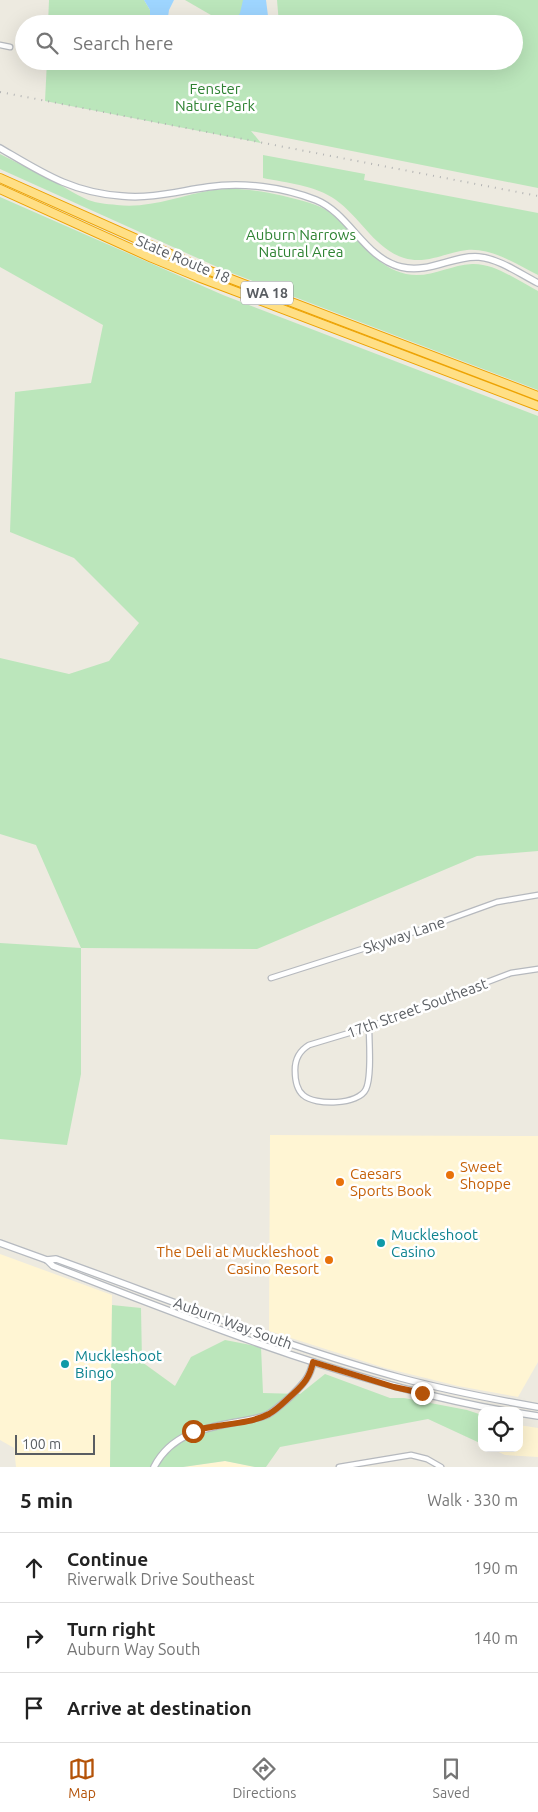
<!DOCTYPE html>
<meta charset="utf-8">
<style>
body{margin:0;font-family:Ubuntu,sans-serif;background:#f6f6f6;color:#222}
.controls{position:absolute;right:15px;bottom:15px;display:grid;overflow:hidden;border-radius:10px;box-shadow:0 5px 20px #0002}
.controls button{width:45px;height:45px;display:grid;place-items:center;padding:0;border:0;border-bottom:1px solid #e0e0e0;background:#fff;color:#222;font:25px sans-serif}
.scale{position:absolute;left:15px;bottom:12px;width:80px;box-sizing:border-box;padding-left:5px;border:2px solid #595d62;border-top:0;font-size:14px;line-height:18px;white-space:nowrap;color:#595d62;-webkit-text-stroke:4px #fff;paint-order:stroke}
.stop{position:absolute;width:15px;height:15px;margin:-11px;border:4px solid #b45309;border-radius:50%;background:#fff}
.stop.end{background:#b45309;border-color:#fff;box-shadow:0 1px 5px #0008}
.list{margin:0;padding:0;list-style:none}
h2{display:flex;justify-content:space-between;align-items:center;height:65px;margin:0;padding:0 20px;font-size:21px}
h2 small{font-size:16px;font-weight:400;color:#767676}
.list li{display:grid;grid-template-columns:32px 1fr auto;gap:15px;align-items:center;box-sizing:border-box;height:70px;padding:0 20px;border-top:1px solid #e0e0e0}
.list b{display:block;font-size:19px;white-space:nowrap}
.list p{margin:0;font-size:16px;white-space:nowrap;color:#767676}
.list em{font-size:16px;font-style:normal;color:#767676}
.icon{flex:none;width:28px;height:28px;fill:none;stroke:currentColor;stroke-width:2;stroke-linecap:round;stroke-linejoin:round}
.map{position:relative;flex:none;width:538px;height:1467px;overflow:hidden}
.search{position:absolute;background:#fff;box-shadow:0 5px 20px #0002;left:15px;right:15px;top:15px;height:55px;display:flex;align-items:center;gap:12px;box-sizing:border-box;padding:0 18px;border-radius:28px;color:#767676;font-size:19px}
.sheet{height:275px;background:#fff}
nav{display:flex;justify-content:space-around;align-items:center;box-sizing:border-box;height:70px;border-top:1px solid #e0e0e0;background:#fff;font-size:14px;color:#767676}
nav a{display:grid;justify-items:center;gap:2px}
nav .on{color:#b45309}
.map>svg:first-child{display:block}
.commercial{fill:#fff5d3}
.green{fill:#bbe6bb}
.water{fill:#9ed5ff}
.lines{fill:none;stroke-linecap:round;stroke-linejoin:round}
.street-casing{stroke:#b6b9be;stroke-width:7}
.secondary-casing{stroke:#b6bac0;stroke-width:8}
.highway-casing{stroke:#eda200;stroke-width:10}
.street{stroke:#fff;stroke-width:4.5}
.secondary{stroke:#fff;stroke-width:5.5}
.highway{stroke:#ffdf85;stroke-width:8}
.rail{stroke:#b2b3b3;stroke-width:2;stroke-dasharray:1 6;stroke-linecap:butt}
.route{stroke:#b45309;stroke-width:6}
.food-dot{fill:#e8710a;stroke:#fff;stroke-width:2}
.culture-dot{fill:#0f9aa8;stroke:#fff;stroke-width:2}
.labels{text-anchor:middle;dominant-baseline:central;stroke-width:5;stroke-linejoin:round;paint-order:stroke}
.shield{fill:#fff;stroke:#8b8e91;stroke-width:1}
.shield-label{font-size:14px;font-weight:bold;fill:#595d62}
.park-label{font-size:15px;fill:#2f8333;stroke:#fff}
.street-label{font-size:15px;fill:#595d62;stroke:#fff}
.food-label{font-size:15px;fill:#c56008;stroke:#fff;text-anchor:start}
.culture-label{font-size:15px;fill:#0d838f;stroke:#fff;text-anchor:start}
</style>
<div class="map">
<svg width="538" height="1467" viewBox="0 0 538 1467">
<rect width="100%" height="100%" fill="#edeae0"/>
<g class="commercial">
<polygon points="270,1135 538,1136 538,1362 518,1397 458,1386 385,1368 269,1331"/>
<polygon points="0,1254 112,1295 110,1467 16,1467 14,1448 0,1440"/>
<polygon points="519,1425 538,1428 538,1457 505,1455 490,1448 519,1448"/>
<polygon points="225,1461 255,1467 183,1467"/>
</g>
<g class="green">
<polygon points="49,0 144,0 150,10 150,24 48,24"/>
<polygon points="185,0 252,0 247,24 229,24 223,22"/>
<polygon points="277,0 538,0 538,188 251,131 261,143 45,101 47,61 184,61 188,63 206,61 514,61 514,24 279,24"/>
<path d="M 0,154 C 19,164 38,173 57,183 C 66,188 75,194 84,198 C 93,203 107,204 117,205 C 150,209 181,195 213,190 C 245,186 280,194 310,203 C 350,214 363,264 406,274 C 430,279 449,265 472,264 C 495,263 518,281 538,291 L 538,390 L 224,270 L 0,169 Z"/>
<path d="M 263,155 L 365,174 L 364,180 L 538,213 L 538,275 C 516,264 493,248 467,250 C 446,252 427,265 404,258 C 375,249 360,217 336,200 C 315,185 287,183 263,178 Z"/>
<polygon points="0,197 223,295 538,416 538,851 477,856 257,949 81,948 81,1074 67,1145 0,1139 0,943 81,948 36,845 0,834 0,658 69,674 109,661 139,623 74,558 10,532 15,392 91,383 103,325 0,267"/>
<polygon points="112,1305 141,1308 142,1362 175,1386 191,1357 225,1340 261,1347 263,1393 300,1394 325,1374 390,1398 404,1398 467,1410 482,1415 482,1444 428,1419 280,1447 266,1467 255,1467 225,1461 183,1467 110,1467"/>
</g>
<g class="water">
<polygon points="144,0 174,0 169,10 167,24 150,24 150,10"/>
<polygon points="243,0 266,0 268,16 267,24 233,24 240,13"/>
</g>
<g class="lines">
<g class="street-casing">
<g id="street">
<polyline points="0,45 10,47"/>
<polyline points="271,978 397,938 497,902 538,895"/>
<path d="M 369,1027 C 369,1042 372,1076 366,1089 C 359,1105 315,1106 303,1095 C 296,1089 295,1079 295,1070 C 295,1059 299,1051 309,1045 L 369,1027 L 511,973 L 538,969"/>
<polyline points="339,1467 411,1455 427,1459 441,1467"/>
</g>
</g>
<g class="secondary-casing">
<g id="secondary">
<path d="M 0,148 C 41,172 72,193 122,196 C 151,199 179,191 208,187 C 243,182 283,187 316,200 C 350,214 364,258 401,267 C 429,274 453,255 479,257 C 500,259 520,274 538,283"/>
<path d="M 0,1243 L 47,1260 L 53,1266 C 200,1323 348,1383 505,1411"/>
<path d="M 47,1260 L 56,1259 C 170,1300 284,1346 401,1378 C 446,1390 492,1399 538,1407"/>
<polyline points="519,1413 538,1416"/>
<path d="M 154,1467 C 171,1434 203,1428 237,1422 C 247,1420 257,1419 267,1415 C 276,1410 283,1403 291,1396 C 302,1385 310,1378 313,1362"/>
</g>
</g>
<g class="highway-casing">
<g id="highway">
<polyline points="0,178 202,268 538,396"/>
<polyline points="0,189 152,258 198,277 538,406"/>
</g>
</g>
<use href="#street" class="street"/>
<use href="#secondary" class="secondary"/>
<use href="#highway" class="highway"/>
<polyline class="rail" points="0,92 538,196"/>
</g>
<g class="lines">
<path class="route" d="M 193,1431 C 216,1424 248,1425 269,1414 C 278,1409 285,1401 293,1394 C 304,1384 310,1377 313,1362 L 394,1387 L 422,1393"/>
</g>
<g class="food-dot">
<circle cx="450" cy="1175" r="5"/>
<circle cx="340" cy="1182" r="5"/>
<circle cx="329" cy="1260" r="5"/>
</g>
<g class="culture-dot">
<circle cx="381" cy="1243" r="5"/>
<circle cx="65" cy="1364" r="5"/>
</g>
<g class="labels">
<rect class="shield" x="241" y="281.5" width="52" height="23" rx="4"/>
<g class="shield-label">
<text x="267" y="293">WA 18</text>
</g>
<g class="park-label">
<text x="215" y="88">Fenster<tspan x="215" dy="17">Nature Park</tspan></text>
<text x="301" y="234">Auburn Narrows<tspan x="301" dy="17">Natural Area</tspan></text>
</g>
<g class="street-label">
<text transform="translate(183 259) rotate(23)">State Route 18</text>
<text transform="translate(404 935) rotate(-19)">Skyway Lane</text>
<text transform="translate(417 1008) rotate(-20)">17th Street Southeast</text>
<text transform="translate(233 1323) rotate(20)">Auburn Way South</text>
</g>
<g class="food-label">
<text x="460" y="1166">Sweet<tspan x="460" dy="17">Shoppe</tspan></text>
<text x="350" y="1173">Caesars<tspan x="350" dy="17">Sports Book</tspan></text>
<text x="319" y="1251" text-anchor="end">The Deli at Muckleshoot<tspan x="319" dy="17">Casino Resort</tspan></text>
</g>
<g class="culture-label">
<text x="391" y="1234">Muckleshoot<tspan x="391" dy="17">Casino</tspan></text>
<text x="75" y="1355">Muckleshoot<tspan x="75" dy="17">Bingo</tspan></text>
</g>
</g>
</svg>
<div class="controls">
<button><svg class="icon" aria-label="locate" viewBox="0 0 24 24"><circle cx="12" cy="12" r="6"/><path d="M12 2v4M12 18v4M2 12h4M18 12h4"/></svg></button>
</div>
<div class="scale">100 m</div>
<div class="stop" style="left:193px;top:1431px"></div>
<div class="stop end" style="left:422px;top:1393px"></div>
<div class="search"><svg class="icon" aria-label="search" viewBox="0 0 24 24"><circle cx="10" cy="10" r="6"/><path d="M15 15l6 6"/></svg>Search here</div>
</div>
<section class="sheet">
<h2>5 min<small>Walk · 330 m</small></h2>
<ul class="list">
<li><svg class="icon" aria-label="ahead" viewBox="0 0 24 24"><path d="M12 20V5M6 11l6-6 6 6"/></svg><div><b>Continue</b><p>Riverwalk Drive Southeast</p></div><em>190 m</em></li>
<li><svg class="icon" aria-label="right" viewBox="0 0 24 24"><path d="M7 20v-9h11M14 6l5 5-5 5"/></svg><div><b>Turn right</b><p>Auburn Way South</p></div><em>140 m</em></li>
<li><svg class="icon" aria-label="arrive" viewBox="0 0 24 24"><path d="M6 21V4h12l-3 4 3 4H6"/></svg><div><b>Arrive at destination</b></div></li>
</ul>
</section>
<nav>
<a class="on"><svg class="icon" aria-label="map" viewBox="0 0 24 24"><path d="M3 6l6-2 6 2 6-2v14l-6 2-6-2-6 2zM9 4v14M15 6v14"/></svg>Map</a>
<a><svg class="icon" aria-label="directions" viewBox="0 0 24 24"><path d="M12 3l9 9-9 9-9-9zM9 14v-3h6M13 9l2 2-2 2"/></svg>Directions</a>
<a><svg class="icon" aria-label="saved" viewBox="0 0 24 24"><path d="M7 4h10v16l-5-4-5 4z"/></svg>Saved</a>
</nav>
